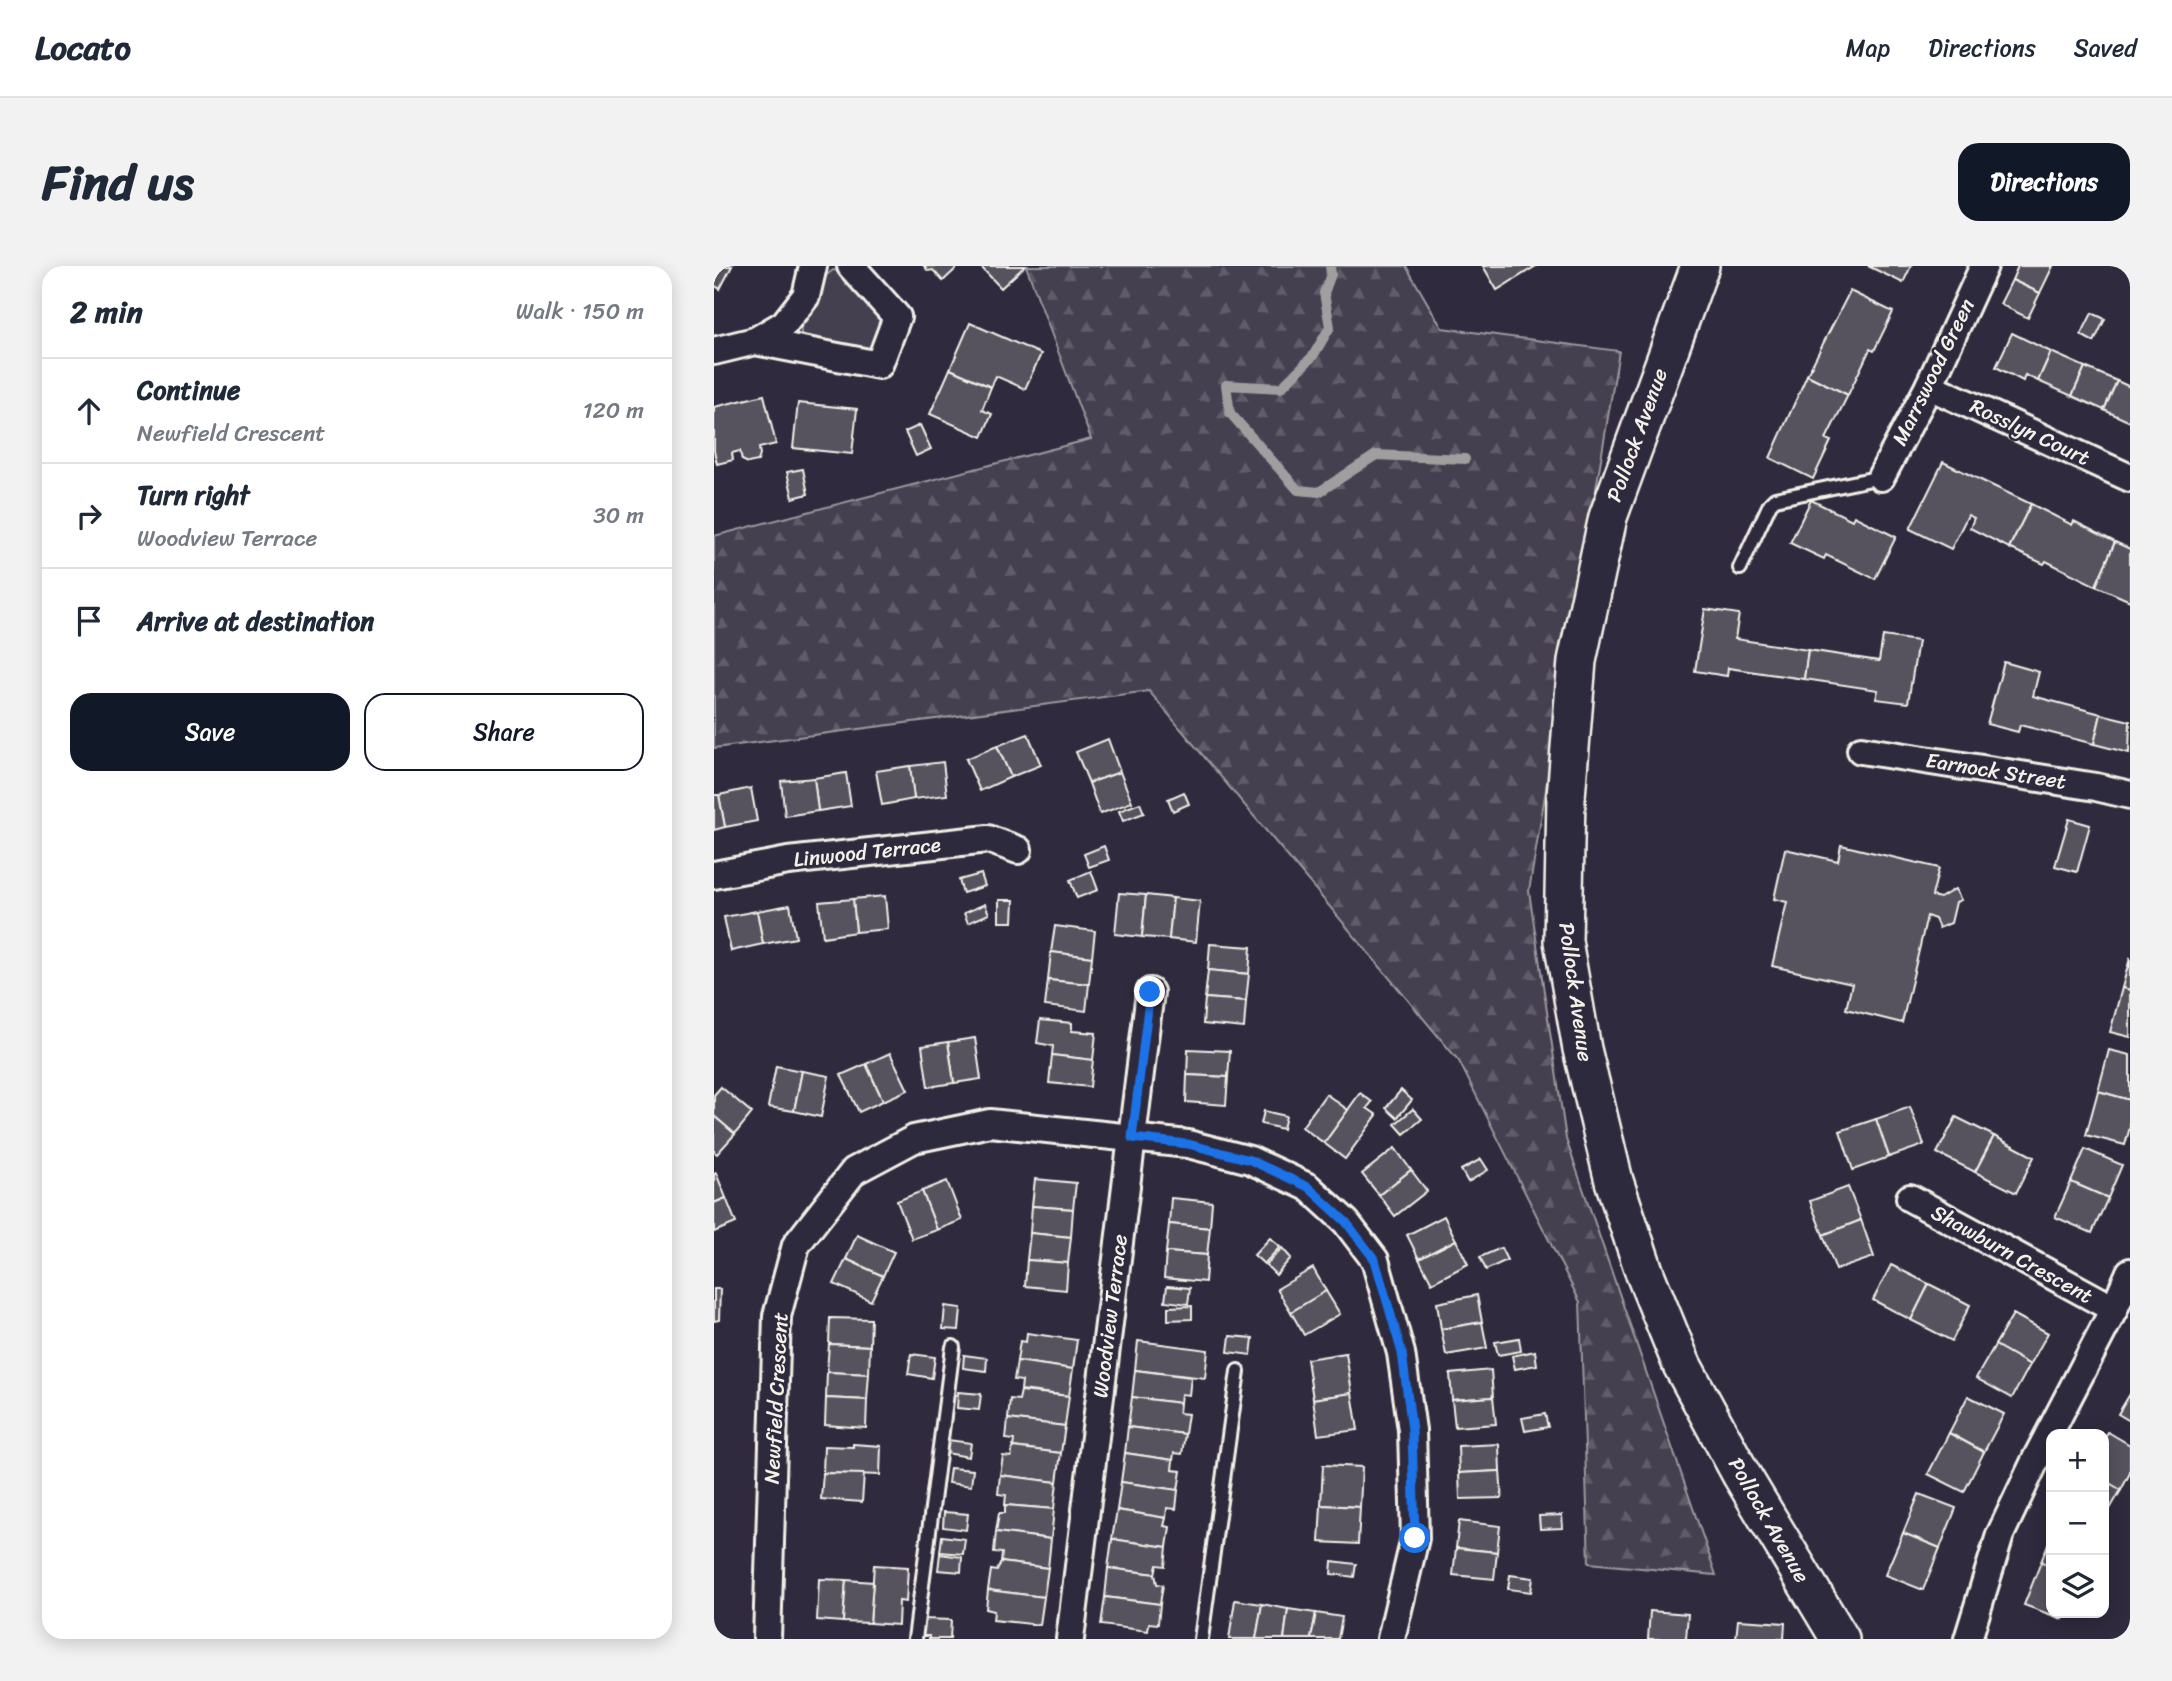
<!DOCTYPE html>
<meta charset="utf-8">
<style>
body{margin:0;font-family:Sriracha,sans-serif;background:#f2f2f3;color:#1f2937}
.controls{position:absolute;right:21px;bottom:21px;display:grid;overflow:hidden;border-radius:14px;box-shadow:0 4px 18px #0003}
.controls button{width:63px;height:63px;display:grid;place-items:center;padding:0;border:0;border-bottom:2px solid #e0e1e3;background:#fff;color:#1f2937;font:35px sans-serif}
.stop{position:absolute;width:21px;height:21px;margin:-16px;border:5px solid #1a73e8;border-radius:50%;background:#fff}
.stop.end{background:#1a73e8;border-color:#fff;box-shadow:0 2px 7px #0008}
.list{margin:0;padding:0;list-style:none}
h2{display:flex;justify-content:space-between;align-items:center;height:91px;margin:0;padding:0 28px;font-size:30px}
h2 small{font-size:23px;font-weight:400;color:#747a83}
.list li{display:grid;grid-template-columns:46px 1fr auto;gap:21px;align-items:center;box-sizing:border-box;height:105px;padding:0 28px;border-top:2px solid #e0e1e3}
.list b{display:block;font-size:26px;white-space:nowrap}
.list p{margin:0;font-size:23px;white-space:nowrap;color:#747a83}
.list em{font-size:23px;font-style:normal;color:#747a83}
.actions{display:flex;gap:14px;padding:21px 28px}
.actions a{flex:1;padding:16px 0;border:2px solid #111827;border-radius:21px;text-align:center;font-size:24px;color:#111827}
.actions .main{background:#111827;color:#fff}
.icon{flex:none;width:38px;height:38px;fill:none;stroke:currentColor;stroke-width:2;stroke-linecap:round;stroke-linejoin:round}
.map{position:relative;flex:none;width:1416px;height:1373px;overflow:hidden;border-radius:21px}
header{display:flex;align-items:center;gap:42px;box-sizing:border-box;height:98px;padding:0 35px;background:#fff;border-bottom:2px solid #e0e1e3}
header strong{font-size:33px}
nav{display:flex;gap:38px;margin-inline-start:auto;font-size:24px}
.intro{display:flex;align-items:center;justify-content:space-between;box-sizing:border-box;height:168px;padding:0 42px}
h1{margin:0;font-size:49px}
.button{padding:18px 32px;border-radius:21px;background:#111827;color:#fff;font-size:24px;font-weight:700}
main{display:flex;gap:42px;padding:0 42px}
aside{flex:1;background:#fff;border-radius:21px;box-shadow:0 4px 18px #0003}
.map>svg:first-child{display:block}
.grass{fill:#454050;stroke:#9c989c;stroke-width:2}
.forest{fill:url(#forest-firs);stroke:#9c989c;stroke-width:2}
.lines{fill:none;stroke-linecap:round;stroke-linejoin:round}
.stream{stroke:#a19ea0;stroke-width:10}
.building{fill:#56525f;stroke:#f4f1e8;stroke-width:2}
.lane-casing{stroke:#f4f1e8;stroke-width:18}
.street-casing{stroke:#f4f1e8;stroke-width:32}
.secondary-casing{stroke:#f4f1e8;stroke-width:42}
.lane{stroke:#2f2a3d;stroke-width:12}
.street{stroke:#2f2a3d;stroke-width:26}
.secondary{stroke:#2f2a3d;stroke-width:37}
.route{stroke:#1a73e8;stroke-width:9}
.labels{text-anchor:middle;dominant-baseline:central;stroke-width:5;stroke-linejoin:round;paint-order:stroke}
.street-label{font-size:21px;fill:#f4f1e8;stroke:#2f2a3d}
</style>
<header>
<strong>Locato</strong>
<nav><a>Map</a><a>Directions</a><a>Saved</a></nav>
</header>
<div class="intro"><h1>Find us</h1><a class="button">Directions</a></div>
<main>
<aside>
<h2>2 min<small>Walk · 150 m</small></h2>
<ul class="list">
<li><svg class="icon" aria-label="ahead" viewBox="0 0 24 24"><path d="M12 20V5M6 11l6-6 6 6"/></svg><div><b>Continue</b><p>Newfield Crescent</p></div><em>120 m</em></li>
<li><svg class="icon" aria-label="right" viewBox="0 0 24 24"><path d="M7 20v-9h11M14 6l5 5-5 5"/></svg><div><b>Turn right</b><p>Woodview Terrace</p></div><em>30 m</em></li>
<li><svg class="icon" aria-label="arrive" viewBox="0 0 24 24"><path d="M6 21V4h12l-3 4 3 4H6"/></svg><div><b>Arrive at destination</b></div></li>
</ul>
<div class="actions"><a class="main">Save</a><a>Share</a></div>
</aside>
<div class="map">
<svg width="1416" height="1373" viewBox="0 0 1416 1373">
<defs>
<pattern id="forest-firs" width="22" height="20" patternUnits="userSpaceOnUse" patternTransform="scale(1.75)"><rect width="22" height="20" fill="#454050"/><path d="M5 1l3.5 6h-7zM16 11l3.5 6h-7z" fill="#605c69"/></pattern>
</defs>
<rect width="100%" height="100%" fill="#2f2a3d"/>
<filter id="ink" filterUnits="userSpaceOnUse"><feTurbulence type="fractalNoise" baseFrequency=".0143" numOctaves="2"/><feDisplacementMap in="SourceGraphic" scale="14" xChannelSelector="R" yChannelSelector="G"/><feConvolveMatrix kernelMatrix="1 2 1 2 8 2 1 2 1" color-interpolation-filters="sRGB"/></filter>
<g filter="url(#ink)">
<polygon class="grass" points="119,4 124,5 171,54 157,89 88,72 86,60 103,35 109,12"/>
<polygon class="forest" points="312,0 692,0 728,62 905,85 815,625 852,873 1002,1309 875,1297 866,1036 745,795 435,425 0,482 0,270 377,173"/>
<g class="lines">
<polyline class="stream" points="616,0 617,8 610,27 616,61 599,90 567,122 512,119 516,147 584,224 605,226 662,189 751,193"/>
</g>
<g class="building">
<polygon points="0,0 18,0 6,23 0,19"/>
<polygon points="210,0 245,0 229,15 219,4 214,5"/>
<polygon points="266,0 311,0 287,22"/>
<polygon points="769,0 822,0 783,24"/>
<polygon points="1154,0 1197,0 1189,17"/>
<polygon points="1304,0 1339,0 1326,27 1298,14"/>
<polygon points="1298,14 1326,27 1314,52 1286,38"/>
<polygon points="1136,25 1179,46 1160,85 1156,83 1134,129 1093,109"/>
<polygon points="1378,47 1391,53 1380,76 1367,69"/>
<polygon points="256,57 327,88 311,123 282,110 277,121 236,103"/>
<polygon points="1298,67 1337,86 1324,115 1311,109 1309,115 1282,101"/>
<polygon points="1337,86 1371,101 1358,130 1324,115"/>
<polygon points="1371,101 1403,115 1390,144 1358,130"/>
<polygon points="236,103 277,121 268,144 278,148 268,171 216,148"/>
<polygon points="1093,109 1134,129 1112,173 1117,175 1099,213 1056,192"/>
<polygon points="1403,115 1416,121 1416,156 1390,144"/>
<polygon points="50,129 62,178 45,182 46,189 44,195 34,197 28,194 26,185 18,187 19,194 3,198 0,185 0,141"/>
<polygon points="84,137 143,143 138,188 79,182"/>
<polygon points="206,159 217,183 202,190 191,166"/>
<polygon points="1229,196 1317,238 1295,282 1256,262 1260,252 1254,249 1237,283 1196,263"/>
<polygon points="89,203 94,228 79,232 73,206"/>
<polygon points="1097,234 1138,254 1140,250 1182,271 1161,313 1112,289 1110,293 1076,277"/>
<polygon points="1317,238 1358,259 1360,255 1401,276 1382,320 1332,295 1330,298 1295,282"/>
<polygon points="1401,276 1416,283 1416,335 1382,320"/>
<polygon points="991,343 1025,348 1021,373 1094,384 1090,413 1014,402 1013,410 981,405"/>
<polygon points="1169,370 1204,375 1194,437 1162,433 1164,424 1090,413 1094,384 1165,395"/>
<polygon points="1290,396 1325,406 1319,430 1387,448 1380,478 1306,459 1304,466 1273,458"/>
<polygon points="1387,448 1416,455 1415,487 1380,478"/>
<polygon points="314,468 327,499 297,511 283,480"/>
<polygon points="394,473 406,506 375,517 362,486"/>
<polygon points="283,480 297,511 266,525 252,493"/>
<polygon points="229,496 233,529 200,533 196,500"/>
<polygon points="196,500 200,533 168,539 162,505"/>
<polygon points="406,506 418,536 386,548 375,517"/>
<polygon points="132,507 137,540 104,545 100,512"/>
<polygon points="100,512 104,545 71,550 67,515"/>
<polygon points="37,522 43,555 11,561 5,529"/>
<polygon points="470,526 475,538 459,545 454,533"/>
<polygon points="0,529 5,529 11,561 0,564"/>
<polygon points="426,537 430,547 409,555 405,545"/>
<polygon points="1355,553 1376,559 1363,606 1341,600"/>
<polygon points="1127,579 1225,602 1218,630 1226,632 1241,623 1247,634 1242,636 1237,657 1225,662 1221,653 1213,650 1188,757 1132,743 1138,718 1058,700 1073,636 1060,633 1071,583 1124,595"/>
<polygon points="390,580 395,594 375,601 370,588"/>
<polygon points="377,605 384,624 363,632 356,614"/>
<polygon points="267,608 271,620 249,627 245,614"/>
<polygon points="405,627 432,629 428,671 401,668"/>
<polygon points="432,629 459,632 455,673 428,671"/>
<polygon points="171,630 174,663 142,666 139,633"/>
<polygon points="459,632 486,635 482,676 455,673"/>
<polygon points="139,633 142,666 109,671 105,636"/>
<polygon points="285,634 300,634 299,656 285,656"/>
<polygon points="271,638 275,648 254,657 250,647"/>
<polygon points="76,639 82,672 49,678 43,645"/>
<polygon points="43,645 49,678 17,685 10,651"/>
<polygon points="341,660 381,665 378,691 337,686"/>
<polygon points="496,678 537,681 535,708 494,704"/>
<polygon points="337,686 378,691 375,718 334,714"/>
<polygon points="1416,692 1416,724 1408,722"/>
<polygon points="494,704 535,708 532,735 491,732"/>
<polygon points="334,714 375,718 372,745 331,740"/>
<polygon points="1408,722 1416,724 1416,771 1396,766"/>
<polygon points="491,732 532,735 530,762 489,758"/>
<polygon points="326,754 358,757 358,765 382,767 379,794 338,789 339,780 323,777"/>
<polygon points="261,772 267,813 240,817 234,776"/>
<polygon points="234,776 240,817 214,821 208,780"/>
<polygon points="474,783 516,785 514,811 473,809"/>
<polygon points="1395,784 1416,789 1416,834 1384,825"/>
<polygon points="176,787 194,824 169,835 152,798"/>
<polygon points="338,789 379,794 376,821 335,817"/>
<polygon points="152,798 169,835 145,846 127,809"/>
<polygon points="62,800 88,805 80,845 54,841"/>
<polygon points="88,805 115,810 107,851 80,845"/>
<polygon points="473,809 514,811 512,839 472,836"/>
<polygon points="7,821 38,847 21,868 0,850 0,829"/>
<polygon points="687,824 698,834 683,852 672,842"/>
<polygon points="1384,825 1416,834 1416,861 1411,879 1372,869"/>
<polygon points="646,827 658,836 653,842 663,849 631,893 610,877"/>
<polygon points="612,828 634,844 610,877 588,861"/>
<polygon points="1196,841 1210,879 1175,891 1162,853"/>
<polygon points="699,843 708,853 690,868 681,858"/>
<polygon points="550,845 572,850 569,863 547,858"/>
<polygon points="0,850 21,868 3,888 0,886"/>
<polygon points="1242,851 1280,870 1261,906 1223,887"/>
<polygon points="1162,853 1175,891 1139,904 1126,865"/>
<polygon points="1280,870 1320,891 1302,927 1261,906"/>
<polygon points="681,882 697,904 665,929 648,908"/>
<polygon points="1371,883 1408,899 1394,932 1357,916"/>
<polygon points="767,893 774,904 754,916 747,904"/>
<polygon points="697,904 713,925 681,950 665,929"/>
<polygon points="2,907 12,932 0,937 0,908"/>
<polygon points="321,913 362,917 359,943 318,940"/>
<polygon points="233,915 248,954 223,964 208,925"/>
<polygon points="1357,916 1394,932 1378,967 1341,951"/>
<polygon points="1134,921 1147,954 1109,969 1096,935"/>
<polygon points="208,925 223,964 198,973 183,935"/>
<polygon points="12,932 22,957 0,966 0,937"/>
<polygon points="457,932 498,936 496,962 455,958"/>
<polygon points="318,940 359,943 357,971 316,967"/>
<polygon points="730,950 742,974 705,993 693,969"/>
<polygon points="1147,954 1160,991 1122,1004 1109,969"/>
<polygon points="455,958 496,962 493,989 452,986"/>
<polygon points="316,967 357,971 354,997 313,994"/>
<polygon points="143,969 180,986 169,1010 132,993"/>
<polygon points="556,972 566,981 550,998 540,989"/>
<polygon points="742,974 754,998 718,1017 705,993"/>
<polygon points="568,982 577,992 562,1009 552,999"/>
<polygon points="787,982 793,994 772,1004 766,991"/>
<polygon points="452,986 493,989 491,1016 450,1012"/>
<polygon points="132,993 169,1010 157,1035 120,1018"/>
<polygon points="313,994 354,997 352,1024 311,1020"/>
<polygon points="1177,999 1215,1018 1197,1054 1159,1034"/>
<polygon points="599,1002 612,1025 577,1046 563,1023"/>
<polygon points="1215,1018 1256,1039 1238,1075 1197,1054"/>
<polygon points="453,1020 476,1022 474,1038 451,1035"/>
<polygon points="0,1023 6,1023 5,1054 0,1055"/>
<polygon points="612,1025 626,1048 590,1069 577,1046"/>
<polygon points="763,1029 768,1056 727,1063 723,1037"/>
<polygon points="231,1040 247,1042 245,1064 229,1063"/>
<polygon points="478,1040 478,1053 454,1054 454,1041"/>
<polygon points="1299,1048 1334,1067 1316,1099 1281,1079"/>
<polygon points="116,1052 157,1053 156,1080 115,1078"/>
<polygon points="768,1056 773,1082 732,1089 727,1063"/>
<polygon points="313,1067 363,1074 359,1103 303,1095 306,1075 312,1076"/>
<polygon points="516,1070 539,1072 537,1089 514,1086"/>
<polygon points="805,1072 807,1085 784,1089 781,1076"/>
<polygon points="424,1075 494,1084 491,1112 421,1104"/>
<polygon points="115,1078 156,1080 155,1108 113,1106"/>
<polygon points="1281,1079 1316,1099 1298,1132 1262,1112"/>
<polygon points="821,1085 823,1099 801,1103 798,1090"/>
<polygon points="632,1087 638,1127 599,1133 593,1093"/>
<polygon points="197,1088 221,1091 218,1112 194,1108"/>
<polygon points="250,1089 273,1092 272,1105 249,1102"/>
<polygon points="303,1095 359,1103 355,1130 307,1124 308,1115 300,1114"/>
<polygon points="421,1104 477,1111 475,1129 467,1128 466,1137 418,1131"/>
<polygon points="777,1104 779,1131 738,1134 736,1108"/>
<polygon points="113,1106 155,1108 153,1134 112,1132"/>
<polygon points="307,1125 355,1130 351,1160 294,1153 296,1133 305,1134"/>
<polygon points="244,1126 267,1128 265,1144 243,1142"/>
<polygon points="638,1127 644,1164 604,1169 599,1133"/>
<polygon points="1416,1128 1416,1155 1404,1148"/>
<polygon points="1254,1130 1290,1148 1270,1186 1235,1167"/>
<polygon points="418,1131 466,1137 465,1147 474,1148 471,1168 414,1161"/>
<polygon points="779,1131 782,1158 741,1161 738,1134"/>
<polygon points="112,1132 153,1134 152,1162 111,1159"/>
<polygon points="831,1148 834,1161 811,1165 808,1152"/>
<polygon points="294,1153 351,1160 347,1187 299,1181 300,1174 292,1173"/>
<polygon points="414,1161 471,1168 468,1188 460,1187 459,1194 411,1187"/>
<polygon points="1394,1166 1416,1179 1416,1207 1407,1224 1390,1214 1390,1173"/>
<polygon points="1235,1167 1270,1186 1250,1226 1214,1208"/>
<polygon points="234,1174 257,1177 255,1191 232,1187"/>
<polygon points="139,1178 167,1180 166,1209 109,1207 110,1180 139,1181"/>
<polygon points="785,1178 786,1205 745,1207 744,1180"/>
<polygon points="299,1181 347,1187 343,1216 286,1209 289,1190 297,1191"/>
<polygon points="411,1187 459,1194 458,1204 467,1205 464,1224 407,1216"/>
<polygon points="609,1199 648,1201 646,1241 607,1239"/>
<polygon points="236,1202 259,1204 257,1220 234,1217"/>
<polygon points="786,1205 788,1232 746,1233 745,1207"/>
<polygon points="109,1207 150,1208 148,1236 107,1233"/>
<polygon points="286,1209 343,1216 340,1243 291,1239 292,1229 284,1228"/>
<polygon points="1390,1214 1407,1224 1390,1253"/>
<polygon points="407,1216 464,1224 462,1243 453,1242 452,1252 403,1244"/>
<polygon points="1205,1228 1242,1242 1226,1282 1189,1267"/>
<polygon points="291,1239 340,1243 337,1273 282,1266 285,1247 291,1247"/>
<polygon points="607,1239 646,1241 644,1278 605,1276"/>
<polygon points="403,1244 452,1252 450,1260 456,1261 453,1281 398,1273"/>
<polygon points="230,1246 254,1248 252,1264 229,1261"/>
<polygon points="848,1249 849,1262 826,1263 825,1250"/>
<polygon points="745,1255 786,1260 783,1286 742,1282"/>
<polygon points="282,1266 337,1273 334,1302 287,1296 288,1287 280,1286"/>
<polygon points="1189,1267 1226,1282 1209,1324 1171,1309"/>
<polygon points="228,1270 251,1273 249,1288 226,1286"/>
<polygon points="1337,1270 1337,1300 1327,1296"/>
<polygon points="398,1273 453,1281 451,1300 443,1299 441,1308 394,1302"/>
<polygon points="742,1282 783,1286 780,1313 739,1309"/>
<polygon points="226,1288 248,1291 247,1306 224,1304"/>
<polygon points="618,1295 642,1298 640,1311 617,1308"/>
<polygon points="287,1296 334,1302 330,1331 274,1324 277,1304 283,1305"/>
<polygon points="1327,1296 1337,1300 1337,1347 1351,1347 1348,1353 1310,1339"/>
<polygon points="160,1299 194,1301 192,1336 185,1335 184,1359 156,1357"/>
<polygon points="394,1302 441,1308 443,1318 449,1319 446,1338 391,1331"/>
<polygon points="796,1309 819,1312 817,1326 794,1323"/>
<polygon points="105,1313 132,1314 129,1356 103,1354"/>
<polygon points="132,1314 159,1316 156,1357 129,1356"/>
<polygon points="274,1324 330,1331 326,1359 279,1354 280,1345 272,1343"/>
<polygon points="391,1331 446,1338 444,1358 435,1357 434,1365 387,1359"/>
<polygon points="521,1334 548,1338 542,1373 515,1373"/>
<polygon points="548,1338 574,1343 570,1373 542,1373"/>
<polygon points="574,1343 602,1347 597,1373 570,1373"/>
<polygon points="936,1345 974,1348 972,1373 934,1373"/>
<polygon points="602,1347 628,1351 624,1373 597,1373"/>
<polygon points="208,1353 237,1354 236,1373 215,1373 215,1370 208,1370"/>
<polygon points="1024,1354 1071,1357 1070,1373 1022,1373"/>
</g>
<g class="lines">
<g class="lane-casing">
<g id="lane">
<polyline points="1026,302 1056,238 1061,233 1167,211"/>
<polyline points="201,1373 239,1081"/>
<polyline points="487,1373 524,1105"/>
</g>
</g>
<g class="street-casing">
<g id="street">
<polyline points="41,75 165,99 183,51 137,0"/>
<polyline points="0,85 41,75 70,58 92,30 99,0"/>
<polyline points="1215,120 1416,212"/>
<polyline points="1167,211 1215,120 1270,0"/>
<polyline points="1147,484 1382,521 1416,529"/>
<polyline points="0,609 74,595 274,573 304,584"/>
<polyline points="1196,932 1400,1043"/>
<polyline points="53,1373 63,1050 82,979 140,905 200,873 276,857 474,878 536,894 594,921 632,956 661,994 687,1087 698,1164 701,1272 677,1373"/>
<polyline points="356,1373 436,726"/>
<polyline points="1254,1373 1286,1269 1322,1193 1400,1043 1416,1006"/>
</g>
</g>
<g class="secondary-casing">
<polyline id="secondary" points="986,0 894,251 863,395 852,531 849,675 868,783 900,915 931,1008 968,1099 1027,1208 1126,1373"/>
</g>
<use href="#lane" class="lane"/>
<use href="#street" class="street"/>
<use href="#secondary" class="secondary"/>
</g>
</g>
<g class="lines" filter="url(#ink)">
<polyline class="route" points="436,726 418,872 474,878 536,894 594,921 632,956 661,994 688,1087 698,1164 701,1272"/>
</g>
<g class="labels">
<g class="street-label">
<text transform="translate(1219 106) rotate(-64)">Marrswood Green</text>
<text transform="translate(1316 166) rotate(25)">Rosslyn Court</text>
<text transform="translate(923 169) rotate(-70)">Pollock Avenue</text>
<text transform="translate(1282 505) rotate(9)">Earnock Street</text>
<text transform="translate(153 586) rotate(-6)">Linwood Terrace</text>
<text transform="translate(862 726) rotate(82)">Pollock Avenue</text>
<text transform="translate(1298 988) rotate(29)">Shawburn Crescent</text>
<text transform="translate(396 1050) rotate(-83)">Woodview Terrace</text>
<text transform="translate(62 1132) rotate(-87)">Newfield Crescent</text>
<text transform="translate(1055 1254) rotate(60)">Pollock Avenue</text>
</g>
</g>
</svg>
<div class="controls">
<button>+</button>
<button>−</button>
<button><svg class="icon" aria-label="layers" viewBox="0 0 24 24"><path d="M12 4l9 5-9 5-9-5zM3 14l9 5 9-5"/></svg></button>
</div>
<div class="stop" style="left:701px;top:1272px"></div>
<div class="stop end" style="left:436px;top:726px"></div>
</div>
</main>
